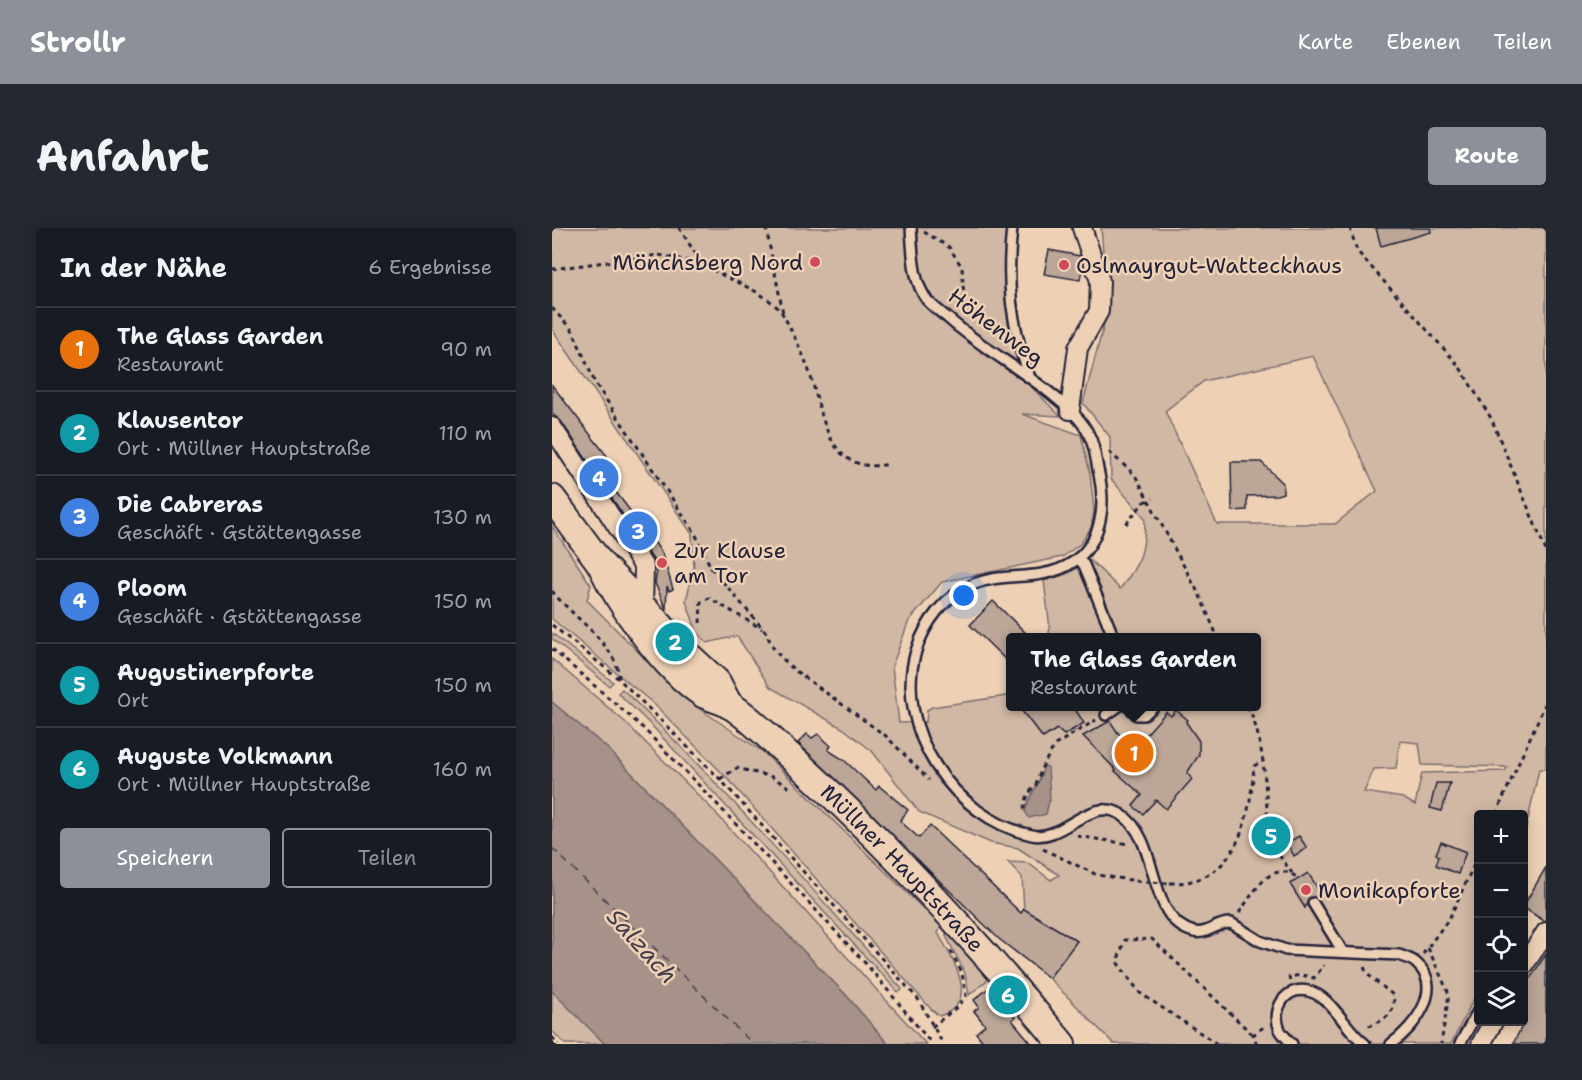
<!DOCTYPE html>
<html lang="de">
<meta charset="utf-8">
<style>
body{margin:0;font-family:"Shantell Sans",sans-serif;background:#242831;color:#f1f3f6}
.controls{position:absolute;right:18px;bottom:18px;display:grid;overflow:hidden;border-radius:6px;box-shadow:0 3px 15px #0003}
.controls button{width:54px;height:54px;display:grid;place-items:center;padding:0;border:0;border-bottom:2px solid #363941;background:#171b24;color:#f1f3f6;font:30px sans-serif}
.you{position:absolute;left:412px;top:368px;width:21px;height:21px;margin:-15px;border:4px solid #fff;border-radius:50%;background:#1a73e8;box-shadow:0 0 0 9px #1a73e833}
.badge{display:grid;place-items:center;width:39px;height:39px;border-radius:50%;background:#8c9099;color:#fff;font-size:20px;font-weight:700}
.pin{position:absolute;translate:-50% -50%;border:3px solid #fff;box-shadow:0 2px 6px #0006}
.popup{position:absolute;left:454px;top:405px;width:255px;height:78px;box-sizing:border-box;display:grid;place-content:center;border-radius:6px;background:#171b24;filter:drop-shadow(0 2px 4px #0005);font-size:20px;white-space:nowrap;color:#9ea1a6}
.popup b{font-size:22px;color:#f1f3f6}
.popup::after{content:'';position:absolute;left:50%;top:100%;margin-left:-12px;border:12px solid transparent;border-top-color:#171b24}
.list{margin:0;padding:0;list-style:none}
h2{display:flex;justify-content:space-between;align-items:center;height:78px;margin:0;padding:0 24px;font-size:26px}
h2 small{font-size:20px;font-weight:400;color:#9ea1a6}
.list li{display:grid;grid-template-columns:39px 1fr auto;gap:18px;align-items:center;box-sizing:border-box;height:84px;padding:0 24px;border-top:2px solid #363941}
.list b{display:block;font-size:22px;white-space:nowrap}
.list p{margin:0;font-size:20px;white-space:nowrap;color:#9ea1a6}
.list em{font-size:20px;font-style:normal;color:#9ea1a6}
.actions{display:flex;gap:12px;padding:18px 24px}
.actions a{flex:1;padding:14px 0;border:2px solid #8c9099;border-radius:6px;text-align:center;font-size:21px;color:#8c9099}
.actions .main{background:#8c9099;color:#fff}
.icon{flex:none;width:33px;height:33px;fill:none;stroke:currentColor;stroke-width:2;stroke-linecap:round;stroke-linejoin:round}
.map{position:relative;flex:none;width:994px;height:816px;overflow:hidden;border-radius:6px}
header{display:flex;align-items:center;gap:36px;box-sizing:border-box;height:84px;padding:0 30px;background:#8c9099;color:#fff}
header strong{font-size:28px}
nav{display:flex;gap:33px;margin-inline-start:auto;font-size:21px}
.intro{display:flex;align-items:center;justify-content:space-between;box-sizing:border-box;height:144px;padding:0 36px}
h1{margin:0;font-size:42px}
.button{padding:15px 27px;border-radius:6px;background:#8c9099;color:#fff;font-size:21px;font-weight:700}
main{display:flex;gap:36px;padding:0 36px}
aside{flex:1;background:#171b24;border-radius:6px;box-shadow:0 3px 15px #0003}
.map>svg:first-child{display:block}
.green{fill:#d1b8a4;stroke:#7a6d70;stroke-width:1.5;fill-rule:evenodd}
.water{fill:#a69289;stroke:#71656a;stroke-width:1.5}
.lines{fill:none;stroke-linecap:round;stroke-linejoin:round}
.ferry{stroke:#433e4e;stroke-width:1.5;stroke-dasharray:8 6;stroke-linecap:butt}
.building{fill:#bba697;stroke:#22223b;stroke-width:1.5}
.secondary-tunnel{stroke:#c5ae9d;stroke-width:26;stroke-dasharray:26 13;stroke-linecap:butt}
.lane-casing{stroke:#22223b;stroke-width:14}
.street-casing{stroke:#22223b;stroke-width:22}
.secondary-casing{stroke:#22223b;stroke-width:30}
.path{stroke:#22223b;stroke-width:3;stroke-dasharray:4.5 4.5;stroke-linecap:butt}
.lane{stroke:#eed1b5;stroke-width:9}
.street{stroke:#eed1b5;stroke-width:18}
.secondary{stroke:#eed1b5;stroke-width:26}
.path-bridge{stroke:#22223b;stroke-width:3;stroke-dasharray:4.5 4.5;stroke-linecap:butt}
.poi-dot{fill:#d1495b;stroke:#eed1b5;stroke-width:2}
.labels{text-anchor:middle;dominant-baseline:central;stroke-width:5;stroke-linejoin:round;paint-order:stroke}
.poi-label{font-size:22px;fill:#22223b;stroke:#eed1b5;text-anchor:start}
.street-label{font-size:22px;fill:#22223b;stroke:#eed1b5}
.water-label{font-size:24px;font-style:italic;fill:#433e4e;stroke:#eed1b5}
</style>
<header>
<strong>Strollr</strong>
<nav><a>Karte</a><a>Ebenen</a><a>Teilen</a></nav>
</header>
<div class="intro"><h1>Anfahrt</h1><a class="button">Route</a></div>
<main>
<aside>
<h2>In der Nähe<small>6 Ergebnisse</small></h2>
<ul class="list">
<li><span class="badge" style="background:#e8710a">1</span><div><b>The Glass Garden</b><p>Restaurant</p></div><em>90 m</em></li>
<li><span class="badge" style="background:#0f9aa8">2</span><div><b>Klausentor</b><p>Ort · Müllner Hauptstraße</p></div><em>110 m</em></li>
<li><span class="badge" style="background:#3f7fe0">3</span><div><b>Die Cabreras</b><p>Geschäft · Gstättengasse</p></div><em>130 m</em></li>
<li><span class="badge" style="background:#3f7fe0">4</span><div><b>Ploom</b><p>Geschäft · Gstättengasse</p></div><em>150 m</em></li>
<li><span class="badge" style="background:#0f9aa8">5</span><div><b>Augustinerpforte</b><p>Ort</p></div><em>150 m</em></li>
<li><span class="badge" style="background:#0f9aa8">6</span><div><b>Auguste Volkmann</b><p>Ort · Müllner Hauptstraße</p></div><em>160 m</em></li>
</ul>
<div class="actions"><a class="main">Speichern</a><a>Teilen</a></div>
</aside>
<div class="map">
<svg width="994" height="816" viewBox="0 0 994 816">
<rect width="100%" height="100%" fill="#eed1b5"/>
<filter id="ink" filterUnits="userSpaceOnUse"><feTurbulence type="fractalNoise" baseFrequency=".0167" numOctaves="2"/><feDisplacementMap in="SourceGraphic" scale="12" xChannelSelector="R" yChannelSelector="G"/><feConvolveMatrix kernelMatrix="1 2 1 2 8 2 1 2 1" color-interpolation-filters="sRGB"/></filter>
<g filter="url(#ink)">
<g class="green">
<path d="M 0,0 L 455,0 C 450,39 452,122 476,154 C 485,166 498,177 508,188 L 470,186 L 529,207 L 538,245 L 542,283 L 539,300 L 528,316 L 510,329 L 390,354 L 357,393 L 340,438 L 347,495 L 374,494 L 375,482 L 380,479 L 454,468 L 457,463 L 459,464 L 459,478 L 472,479 L 469,482 L 491,510 L 505,501 L 524,503 L 529,500 L 522,479 L 705,478 L 705,410 L 496,409 L 498,400 L 492,353 L 517,345 L 538,332 L 568,361 C 589,334 593,324 593,290 L 559,251 L 558,209 L 531,175 L 556,81 L 549,0 L 994,0 L 994,541 L 987,541 L 972,610 L 972,586 L 927,586 L 926,762 L 899,816 L 562,816 L 497,750 L 525,713 L 472,681 L 470,649 L 456,634 L 476,635 L 499,652 L 507,647 L 466,620 L 439,615 L 367,584 L 320,523 L 292,501 L 218,459 L 185,408 L 155,415 L 145,404 L 134,373 L 142,339 L 140,306 L 0,101 ZM 761,128 L 825,263 L 783,296 L 665,296 L 613,183 L 652,153 ZM 848,513 L 867,515 L 870,537 L 955,539 L 953,543 L 870,545 L 863,577 L 851,570 L 812,564 L 822,541 L 844,540 ZM 724,593 L 731,615 L 714,625 L 707,601 Z"/>
<path d="M 0,298 L 39,357 L 35,372 L 114,452 L 148,481 L 211,524 L 389,698 L 386,705 C 399,729 431,775 387,788 L 379,781 L 175,550 L 103,477 L 0,391 Z"/>
<polygon points="0,405 61,454 57,458 0,411"/>
<polygon points="0,431 73,494 160,581 374,816 336,816 293,766 55,520 0,474"/>
<path d="M 70,461 C 169,554 258,660 350,761 L 349,763 L 346,764 L 100,498 L 66,465 Z"/>
<polygon points="394,703 438,750 417,767 413,745 394,708"/>
<polygon points="0,763 49,811 53,816 13,816 0,803"/>
</g>
<g class="water">
<polygon points="0,474 55,520 293,766 336,816 53,816 0,763"/>
<path d="M 492,538 L 496,539 L 498,570 L 494,586 L 477,590 L 473,583 C 478,566 487,558 492,538 Z"/>
</g>
<g class="lines">
<polyline class="ferry" points="0,620 201,816"/>
</g>
<g class="building">
<polygon points="824,0 878,0 879,4 829,18"/>
<polygon points="497,22 528,28 531,37 528,52 492,46"/>
<polygon points="0,157 55,228 47,233 63,263 86,293 79,299 9,193 0,186"/>
<polygon points="679,234 709,234 731,255 731,265 725,267 695,268 695,282 680,283"/>
<polygon points="102,314 110,325 121,361 117,363 115,358 114,381 103,355 105,343 102,333 91,317"/>
<polygon points="441,373 479,410 459,410 459,437 418,397"/>
<polygon points="125,401 137,413 132,414 124,422 116,412 121,409"/>
<polygon points="466,478 521,478 532,495 512,507 505,501 491,510"/>
<polygon points="624,482 636,492 634,494 647,513 647,527 635,545 640,551 614,581 604,572 591,586 581,578 590,567 563,543 564,542 531,508 558,493 566,505 583,519 614,484 619,488"/>
<polygon points="255,506 260,510 266,506 279,518 276,522 292,532 324,562 327,558 356,582 348,593 367,610 378,598 469,685 472,681 525,713 497,750 447,711 246,515"/>
<polygon points="884,555 898,555 890,583 878,580"/>
<polygon points="724,593 731,615 714,625 706,601"/>
<polygon points="747,608 755,620 742,628 735,615"/>
<polygon points="889,614 914,624 906,646 884,637 887,628 884,626"/>
<polygon points="994,639 994,693 992,693 972,680 972,677"/>
<polygon points="756,645 771,668 766,671 757,670 753,680 738,656"/>
<polygon points="994,726 994,816 961,816 972,794 972,760"/>
<polygon points="438,759 463,789 460,792 480,816 433,816 424,805 433,797 422,783 427,779 422,772"/>
</g>
<g class="lines">
<polyline class="secondary-tunnel" points="110,399 137,428"/>
<g class="lane-casing">
<g id="lane">
<path d="M 359,0 C 361,24 360,52 375,72 C 381,79 390,85 397,91 C 430,120 469,141 503,169 C 516,180 530,191 537,207 C 543,218 544,233 547,246 C 557,293 542,337 490,346 C 467,350 444,347 422,356 C 393,367 373,394 364,423 C 341,500 402,591 480,607 C 511,614 539,566 570,587 C 609,613 594,692 642,704 C 656,707 665,694 679,695 L 708,713 L 734,722 L 847,727 C 852,729 860,731 864,735 C 894,760 861,801 839,816"/>
<path d="M 460,0 C 454,55 459,95 477,147"/>
<polyline points="526,330 532,337 562,410"/>
<polyline points="576,478 585,487 592,487 602,478"/>
<polyline points="554,487 567,478"/>
<polyline points="761,675 791,724"/>
<path d="M 740,816 C 736,812 731,807 728,802 C 719,782 733,758 756,763 C 780,768 793,802 813,816"/>
<polyline points="908,816 927,781"/>
</g>
</g>
<g class="street-casing">
<g id="street">
<polyline points="518,182 526,120 547,83 548,53 530,0"/>
<polyline points="0,199 92,339 91,379"/>
<polyline points="972,737 994,704"/>
<polyline points="929,816 941,794"/>
</g>
</g>
<g class="secondary-casing">
<g id="secondary">
<polyline points="0,270 48,335 110,399"/>
<path id="s1" d="M 48,335 C 67,376 112,441 151,466 C 159,470 168,472 176,476 C 195,487 213,506 229,520 C 330,610 424,712 510,816"/>
<polyline points="137,428 165,454 177,477"/>
</g>
</g>
<g class="path">
<path d="M 127,0 C 135,11 143,28 154,37 C 174,53 219,63 233,90 C 241,106 250,123 256,140 C 272,186 273,249 338,236"/>
<polyline points="214,0 231,85"/>
<polyline points="798,0 805,23 907,138 939,190 994,323"/>
<polyline points="372,4 397,19 410,39 413,87"/>
<polyline points="0,41 107,27 152,36"/>
<polyline points="0,80 21,103 43,155 143,305 159,340 213,403 223,423 241,441 334,508 377,552"/>
<polyline points="557,224 583,247 648,368 666,410"/>
<polyline points="574,296 592,274"/>
<path d="M 0,363 C 19,388 67,418 67,451"/>
<polyline points="148,395 149,374 157,370 210,401"/>
<polyline points="0,397 67,451 168,551 366,771 391,816"/>
<polyline points="0,421 88,497 165,576 315,737 380,816"/>
<path d="M 696,478 C 713,516 713,556 716,597"/>
<polyline points="523,482 526,478"/>
<polyline points="579,508 581,500"/>
<polyline points="168,551 185,540 220,549 240,561"/>
<polyline points="472,581 476,566 484,557 490,539 503,517 544,492"/>
<polyline points="944,586 994,474"/>
<polyline points="525,608 577,616"/>
<polyline points="722,620 740,645"/>
<polyline points="491,621 545,647 592,654"/>
<path d="M 618,655 C 685,657 698,591 702,538 L 712,532"/>
<path d="M 687,685 C 702,665 719,628 747,651"/>
<polyline points="876,720 897,766 889,816"/>
<polyline points="871,726 898,689 927,626"/>
<path d="M 812,739 L 815,746 L 841,767 C 846,786 829,795 813,799"/>
<polyline points="738,753 737,749 750,747 762,750 772,737"/>
<polyline points="380,799 405,779 414,768 410,745 397,719"/>
<polyline points="0,809 6,816"/>
<polyline points="665,816 588,765 565,734 573,712 600,711 701,807"/>
<polyline points="705,816 701,807 713,798"/>
</g>
<use href="#lane" class="lane"/>
<use href="#street" class="street"/>
<use href="#secondary" class="secondary"/>
<g class="path-bridge">
<polyline points="592,274 601,271"/>
<polyline points="593,654 618,655"/>
</g>
</g>
</g>
<g class="poi-dot">
<circle cx="263" cy="34" r="6"/>
<circle cx="512" cy="37" r="6"/>
<circle cx="110" cy="335" r="6"/>
<circle cx="754" cy="662" r="6"/>
</g>
<g class="labels">
<g class="poi-label">
<text x="251" y="34" text-anchor="end">Mönchsberg Nord</text>
<text x="524" y="37">Oslmayrgut-Watteckhaus</text>
<text x="122" y="322">Zur Klause<tspan x="122" dy="25">am Tor</tspan></text>
<text x="766" y="662">Monikapforte</text>
</g>
<g class="street-label">
<text transform="translate(444 99) rotate(37)">Höhenweg</text>
<text stroke="none"><textPath href="#s1" startOffset="435">Müllner Hauptstraße</textPath></text>
</g>
<g class="water-label">
<text transform="translate(90 718) rotate(48)">Salzach</text>
</g>
</g>
</svg>
<div class="controls">
<button>+</button>
<button>−</button>
<button><svg class="icon" aria-label="locate" viewBox="0 0 24 24"><circle cx="12" cy="12" r="6"/><path d="M12 2v4M12 18v4M2 12h4M18 12h4"/></svg></button>
<button><svg class="icon" aria-label="layers" viewBox="0 0 24 24"><path d="M12 4l9 5-9 5-9-5zM3 14l9 5 9-5"/></svg></button>
</div>
<div class="you"></div>
<div class="pin badge" style="left:582px;top:525px;background:#e8710a">1</div>
<div class="popup"><b>The Glass Garden</b>Restaurant</div>
<div class="pin badge" style="left:123px;top:414px;background:#0f9aa8">2</div>
<div class="pin badge" style="left:86px;top:303px;background:#3f7fe0">3</div>
<div class="pin badge" style="left:47px;top:250px;background:#3f7fe0">4</div>
<div class="pin badge" style="left:719px;top:608px;background:#0f9aa8">5</div>
<div class="pin badge" style="left:456px;top:767px;background:#0f9aa8">6</div>
</div>
</main>
